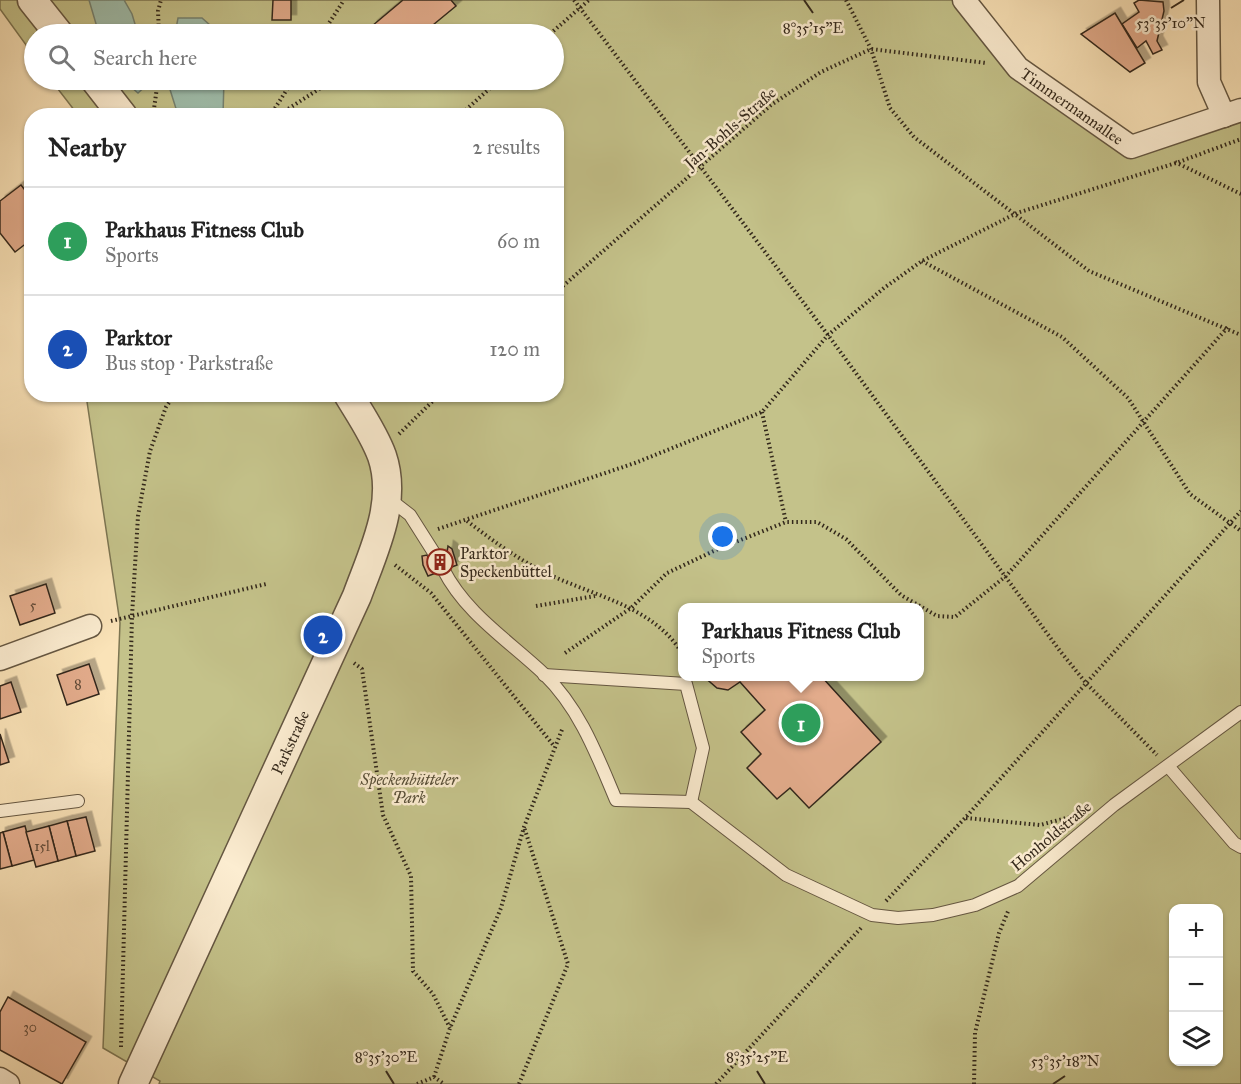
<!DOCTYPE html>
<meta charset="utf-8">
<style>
body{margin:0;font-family:"IM FELL Great Primer",serif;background:#f6f6f6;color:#222}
.controls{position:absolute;right:18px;bottom:18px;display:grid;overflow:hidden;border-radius:12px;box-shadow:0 2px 4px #0004}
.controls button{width:54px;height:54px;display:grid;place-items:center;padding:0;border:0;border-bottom:2px solid #e0e0e0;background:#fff;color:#222;font:30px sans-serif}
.you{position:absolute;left:723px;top:537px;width:21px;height:21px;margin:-15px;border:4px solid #fff;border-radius:50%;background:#1a73e8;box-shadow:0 0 0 9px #1a73e833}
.badge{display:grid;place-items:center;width:39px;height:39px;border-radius:50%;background:#d93025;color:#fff;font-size:20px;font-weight:700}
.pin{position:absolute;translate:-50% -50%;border:3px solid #fff;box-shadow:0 2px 6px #0006}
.popup{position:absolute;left:678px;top:603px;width:246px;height:78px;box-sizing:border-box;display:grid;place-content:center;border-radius:12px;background:#fff;filter:drop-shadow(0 2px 4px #0005);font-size:20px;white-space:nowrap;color:#767676}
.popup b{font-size:22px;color:#222}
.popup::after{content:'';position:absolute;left:50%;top:100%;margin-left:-12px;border:12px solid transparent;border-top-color:#fff}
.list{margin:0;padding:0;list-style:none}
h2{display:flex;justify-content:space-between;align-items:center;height:78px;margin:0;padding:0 24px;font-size:26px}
h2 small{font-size:20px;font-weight:400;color:#767676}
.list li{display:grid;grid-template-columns:39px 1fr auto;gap:18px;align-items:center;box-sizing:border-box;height:108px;padding:0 24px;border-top:2px solid #e0e0e0}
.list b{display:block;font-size:22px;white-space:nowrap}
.list p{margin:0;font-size:20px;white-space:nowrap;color:#767676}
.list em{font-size:20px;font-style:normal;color:#767676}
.icon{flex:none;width:33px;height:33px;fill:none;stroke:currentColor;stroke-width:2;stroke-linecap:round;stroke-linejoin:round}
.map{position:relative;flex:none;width:1241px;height:1084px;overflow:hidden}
.search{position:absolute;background:#fff;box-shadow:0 2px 4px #0004;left:24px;top:24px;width:540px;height:66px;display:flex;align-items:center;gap:15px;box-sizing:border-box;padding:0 21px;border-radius:33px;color:#767676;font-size:22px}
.panel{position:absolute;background:#fff;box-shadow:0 2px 4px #0004;left:24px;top:108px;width:540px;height:294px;border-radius:24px}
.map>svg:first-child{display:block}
.green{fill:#c4c28a;stroke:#7c7552;stroke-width:1.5;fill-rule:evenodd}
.water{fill:#9fbeac;stroke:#748272;stroke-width:1.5}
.building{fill:#e3ac8c;stroke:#33281b;stroke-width:1.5;filter:url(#shadow)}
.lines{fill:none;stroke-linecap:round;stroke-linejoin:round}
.service-casing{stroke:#655742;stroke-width:14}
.minor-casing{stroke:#655742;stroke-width:25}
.tertiary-casing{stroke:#655742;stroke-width:31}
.path{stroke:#33281b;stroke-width:4;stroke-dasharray:1.5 3;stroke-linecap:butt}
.service{stroke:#fcedd1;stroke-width:12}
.minor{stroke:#fcedd1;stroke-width:22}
.tertiary{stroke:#fcedd1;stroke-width:28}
.ticks{fill:none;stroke:#33281b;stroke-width:2}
.labels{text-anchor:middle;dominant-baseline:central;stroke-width:5;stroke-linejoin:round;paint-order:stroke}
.number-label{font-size:14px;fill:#5f4937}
.street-label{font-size:16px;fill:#33281b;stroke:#fcedd1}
.poi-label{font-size:16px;fill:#33281b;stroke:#fcedd1;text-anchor:start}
.park-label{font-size:16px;font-style:italic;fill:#574e37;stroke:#fcedd1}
.ticks-label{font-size:15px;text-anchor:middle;fill:#33281b;stroke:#fcedd1;stroke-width:5;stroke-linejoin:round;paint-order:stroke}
</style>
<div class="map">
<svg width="1241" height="1084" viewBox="0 0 1241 1084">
<defs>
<filter id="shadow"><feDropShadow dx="5.5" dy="-5.5" stdDeviation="0" flood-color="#0004"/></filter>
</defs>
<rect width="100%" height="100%" fill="#fae3b8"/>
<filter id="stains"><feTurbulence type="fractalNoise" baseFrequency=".00333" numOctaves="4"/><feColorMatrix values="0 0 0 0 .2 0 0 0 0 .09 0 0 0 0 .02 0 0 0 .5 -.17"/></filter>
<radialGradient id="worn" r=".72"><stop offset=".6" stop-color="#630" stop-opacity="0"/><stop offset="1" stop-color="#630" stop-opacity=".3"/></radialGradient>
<path class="green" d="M 0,0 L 959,0 L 1016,70 L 1130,150 L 1241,115 L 1241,1084 L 159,1084 L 160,1081 L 103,1048 L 120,623 L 86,395 L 556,394 L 556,116 L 78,115 L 51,80 L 554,80 L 554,34 L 34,34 L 34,56 L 0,9 ZM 682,608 L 920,608 L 920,676 L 682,676 ZM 1174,908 L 1218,908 L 1218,1062 L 1174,1062 Z"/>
<g class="water">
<polygon points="89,0 124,0 132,14 138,34 99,34"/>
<polygon points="178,18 202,18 220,34 175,34"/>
<polygon points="123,80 152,80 138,93"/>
<polygon points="167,80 224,80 223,115 178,115"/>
</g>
<g class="building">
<polygon points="273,0 291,0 291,20 272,20"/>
<polygon points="403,0 451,0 456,6 422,34 379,34 372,26"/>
<polygon points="1139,0 1163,2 1164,11 1157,41 1162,50 1153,54 1146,41 1137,48 1122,24 1139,12 1134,3"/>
<polygon points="1115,13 1145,63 1130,72 1081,34"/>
<polygon points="21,185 32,199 32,239 15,252 0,233 0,201"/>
<polygon points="448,546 452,549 457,565 428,576 423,565 422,556 427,555 429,559 447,553"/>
<polygon points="46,584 55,613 20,625 10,596"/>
<polygon points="89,664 99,694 67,705 57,675"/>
<polygon points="703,676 821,676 881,742 809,808 790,788 777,799 747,768 761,754 741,732 765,710 740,682 728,690 717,688"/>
<polygon points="11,682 21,712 0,719 0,686"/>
<polygon points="0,734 9,762 0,765"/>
<polygon points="86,817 95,851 76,856 67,821"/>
<polygon points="67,821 76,856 58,861 49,826"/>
<polygon points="25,826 34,860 12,866 3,832"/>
<polygon points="49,826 58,861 36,867 26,832"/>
<polygon points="3,832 12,866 0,869 0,833"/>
<polygon points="8,997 86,1042 62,1084 0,1050 0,1012"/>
</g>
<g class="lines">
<g class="service-casing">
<g id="service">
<polyline points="388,498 410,515 436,556"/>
<path d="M 443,569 C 466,614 508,640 544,674 C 580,709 597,755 616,800 L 691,802 L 786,875 L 872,915 L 898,918 L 933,915 L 975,905 L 1018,886 L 1114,805 L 1241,712"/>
<polyline points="544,675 686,684 703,748 691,802"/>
<polyline points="1168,766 1234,843 1241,847"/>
<polyline points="0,811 78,801"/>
</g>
</g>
<g class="minor-casing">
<g id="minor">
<path id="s1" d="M 964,0 L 1018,68 L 1131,147 L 1241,110"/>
<polyline points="1208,0 1209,82 1224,116"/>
<polyline points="0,659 90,626"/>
<polyline points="0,1079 8,1084"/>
</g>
</g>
<g class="tertiary-casing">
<g id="tertiary">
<polyline points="32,0 59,34"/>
<polyline points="95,80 123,116"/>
<path id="s2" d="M 133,1084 L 357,596 C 373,552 398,503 382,456 C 374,434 360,414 348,394"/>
</g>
</g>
<g class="path">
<polyline points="574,0 828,335 1060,651 1086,683 1157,755"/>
<polyline points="846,0 871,49 890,108 914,137 1089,271 1241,335"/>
<polyline points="159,34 158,11 161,0"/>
<polyline points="322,34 344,0"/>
<polyline points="550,34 589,0"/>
<polyline points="153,116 158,80"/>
<polyline points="270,116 293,80"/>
<polyline points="277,116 333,80"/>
<polyline points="459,116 499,80"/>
<polyline points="1175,162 1241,194"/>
<polyline points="922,261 1062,337 1128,398 1190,494 1241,531"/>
<polyline points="556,292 771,105 821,72 871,49 986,63"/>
<polyline points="762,412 786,522"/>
<polyline points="399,434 440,394"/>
<path d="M 467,521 C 492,540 516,558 544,572 C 592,596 652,605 682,653"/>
<polyline points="438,529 635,463 762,412 828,335 884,288 922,261 1017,213 1176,163 1241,139"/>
<polyline points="395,565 431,593 554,746"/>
<polyline points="536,606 595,596"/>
<polyline points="111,621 266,584"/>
<polyline points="565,653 631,608 667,573 718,549 786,522 817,522 846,539 901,595 937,616 955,617 1006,576 1228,327"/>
<polyline points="354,663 362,669 383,815 411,876 413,971 433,994 450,1028"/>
<polyline points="966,818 1040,825 1074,816"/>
<polyline points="886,901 965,818 1241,511"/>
<polyline points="121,1047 132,616 138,516 150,451 166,407 175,394"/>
<polyline points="434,1077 450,1028 501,908 524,827 563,727"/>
<polyline points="417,1084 434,1077 444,1084"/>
<polyline points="519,1084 568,964 524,827"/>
<polyline points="716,1084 861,928"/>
<polyline points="974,1084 975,1033 999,933 1009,909"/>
</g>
<use href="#service" class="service"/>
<use href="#minor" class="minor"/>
<use href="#tertiary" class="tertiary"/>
</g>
<path class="ticks" d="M 804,0 L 813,13M 1171,8 L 1184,0M 386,1071 L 394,1084M 757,1071 L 765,1084M 1053,1084 L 1065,1076"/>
<defs>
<g id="building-ring" transform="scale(1.35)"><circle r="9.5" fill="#fcedd1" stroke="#8f2418" stroke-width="1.5"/><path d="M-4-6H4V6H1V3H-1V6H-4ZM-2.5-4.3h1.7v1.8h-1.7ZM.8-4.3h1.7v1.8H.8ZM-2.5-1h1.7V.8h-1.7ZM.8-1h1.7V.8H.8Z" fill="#8f2418"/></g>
</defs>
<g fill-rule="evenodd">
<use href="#building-ring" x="440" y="562"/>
</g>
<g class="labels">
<g class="number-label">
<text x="33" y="605">5</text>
<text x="78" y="684">8</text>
<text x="42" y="846">15l</text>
<text x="30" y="1027">30</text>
</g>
<g class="street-label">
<text stroke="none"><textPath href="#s1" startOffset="153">Timmermannallee</textPath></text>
<text transform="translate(730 128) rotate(-41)">Jan-Bohls-Straße</text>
<text stroke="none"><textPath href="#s2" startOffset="376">Parkstraße</textPath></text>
<text transform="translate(1051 836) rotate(-40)">Honholdstraße</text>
</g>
<g class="poi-label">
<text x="460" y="553">Parktor<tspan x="460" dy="18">Speckenbüttel</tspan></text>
</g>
<g class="park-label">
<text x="409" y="779">Speckenbütteler<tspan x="409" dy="18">Park</tspan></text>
</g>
</g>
<g class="ticks-label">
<text x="1171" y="28">53°35'10"N</text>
<text x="813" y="33">8°35'15"E</text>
<text x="386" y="1062">8°35'30"E</text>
<text x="757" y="1062">8°35'25"E</text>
<text x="1065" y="1066">53°35'18"N</text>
</g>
<rect width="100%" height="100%" filter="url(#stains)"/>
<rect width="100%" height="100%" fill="url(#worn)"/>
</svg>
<div class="controls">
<button>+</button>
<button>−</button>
<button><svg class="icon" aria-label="layers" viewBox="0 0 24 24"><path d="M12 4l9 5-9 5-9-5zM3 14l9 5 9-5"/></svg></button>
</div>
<div class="you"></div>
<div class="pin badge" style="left:801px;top:723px;background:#2e9e5b">1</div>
<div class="popup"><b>Parkhaus Fitness Club</b>Sports</div>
<div class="pin badge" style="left:323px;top:635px;background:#1a4fb4">2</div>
<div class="search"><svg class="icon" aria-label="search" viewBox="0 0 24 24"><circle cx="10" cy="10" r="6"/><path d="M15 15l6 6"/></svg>Search here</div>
<section class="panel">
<h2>Nearby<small>2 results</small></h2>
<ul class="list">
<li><span class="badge" style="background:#2e9e5b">1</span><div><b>Parkhaus Fitness Club</b><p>Sports</p></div><em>60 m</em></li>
<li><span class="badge" style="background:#1a4fb4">2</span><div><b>Parktor</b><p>Bus stop · Parkstraße</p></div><em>120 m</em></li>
</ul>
</section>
</div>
